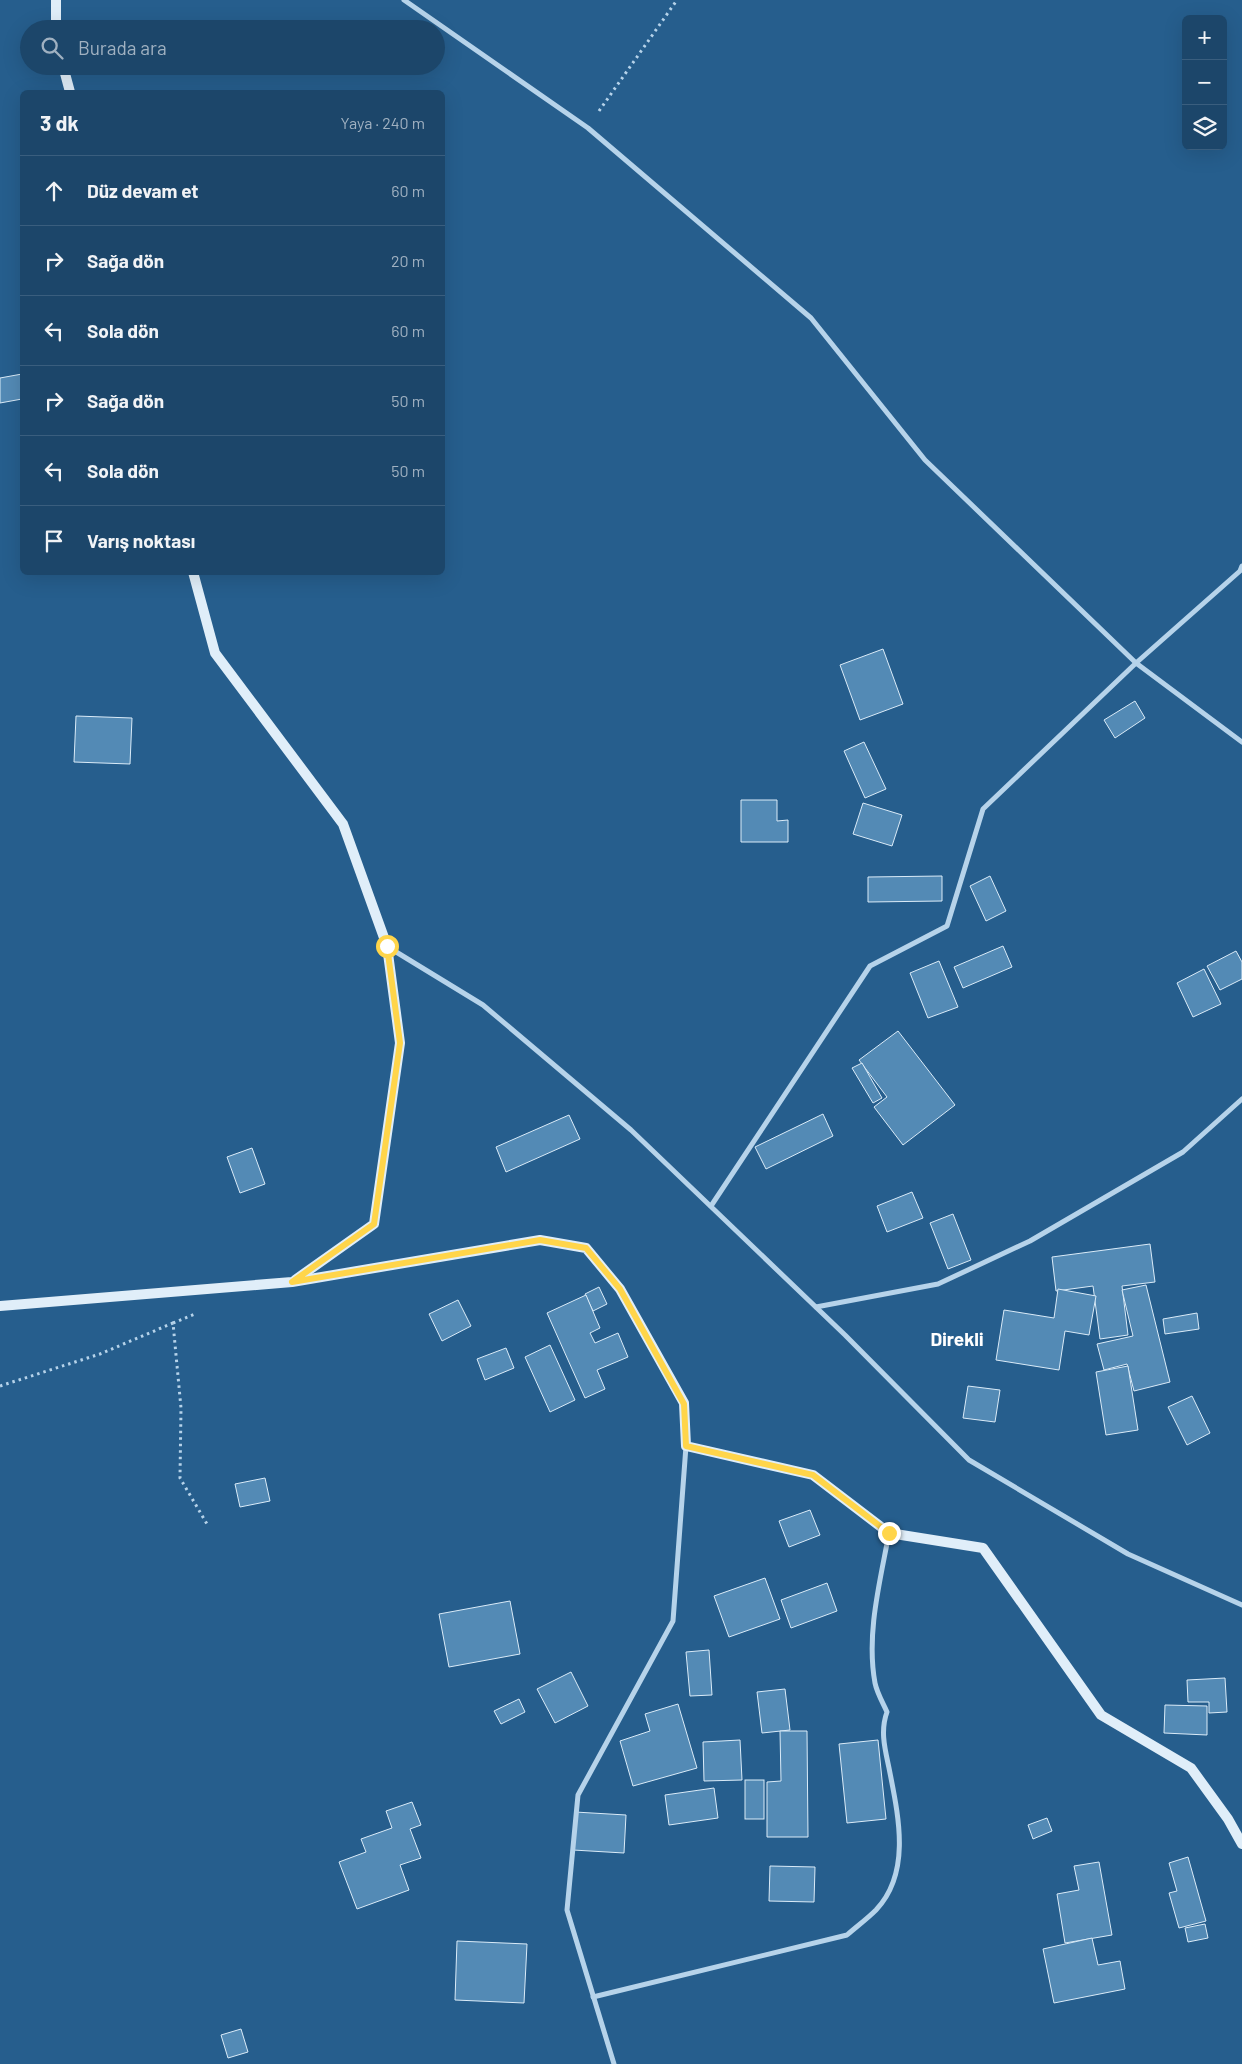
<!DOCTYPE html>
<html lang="tr">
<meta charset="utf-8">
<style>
body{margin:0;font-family:Barlow,sans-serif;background:#254d70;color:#f1f3f6}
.controls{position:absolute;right:15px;top:15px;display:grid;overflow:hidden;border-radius:8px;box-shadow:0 5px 20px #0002}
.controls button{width:45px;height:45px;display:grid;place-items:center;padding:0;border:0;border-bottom:1px solid #3a5e7e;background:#1c466a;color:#f1f3f6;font:25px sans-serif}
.stop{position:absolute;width:15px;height:15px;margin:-11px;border:4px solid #ffd54a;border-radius:50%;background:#fff}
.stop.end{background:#ffd54a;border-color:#fff;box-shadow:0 1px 5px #0008}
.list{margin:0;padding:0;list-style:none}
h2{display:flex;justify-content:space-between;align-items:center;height:65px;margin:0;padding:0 20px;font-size:21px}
h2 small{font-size:16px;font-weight:400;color:#a0b1c1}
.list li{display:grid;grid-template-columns:32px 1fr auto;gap:15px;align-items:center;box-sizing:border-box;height:70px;padding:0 20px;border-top:1px solid #3a5e7e}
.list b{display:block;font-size:19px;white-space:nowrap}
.list em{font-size:16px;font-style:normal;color:#a0b1c1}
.icon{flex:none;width:28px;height:28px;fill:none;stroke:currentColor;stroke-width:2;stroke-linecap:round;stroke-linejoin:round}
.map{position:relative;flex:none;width:1242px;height:2064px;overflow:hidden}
.search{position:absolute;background:#1c466a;box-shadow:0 5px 20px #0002;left:20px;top:20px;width:425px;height:55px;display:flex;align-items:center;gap:12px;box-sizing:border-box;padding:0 18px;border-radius:28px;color:#a0b1c1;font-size:19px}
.panel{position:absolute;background:#1c466a;box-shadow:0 5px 20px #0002;left:20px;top:90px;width:425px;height:485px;border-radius:8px}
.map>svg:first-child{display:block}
.building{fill:#538ab5;stroke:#daebf8}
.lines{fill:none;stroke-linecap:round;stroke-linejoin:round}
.path{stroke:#b6d3ea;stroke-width:3;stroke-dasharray:2.5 4;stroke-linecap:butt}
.street{stroke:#b6d3ea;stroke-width:5}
.secondary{stroke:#e0eef9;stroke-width:10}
.route{stroke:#ffd54a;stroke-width:6}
.labels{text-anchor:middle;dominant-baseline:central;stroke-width:4;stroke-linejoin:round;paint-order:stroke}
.quarter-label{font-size:19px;font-weight:bold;fill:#fff;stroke:#265e8d}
</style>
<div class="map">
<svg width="1242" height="2064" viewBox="0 0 1242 2064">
<rect width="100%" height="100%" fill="#265e8d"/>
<g class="building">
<polygon points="22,374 22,399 0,403 0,378"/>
<polygon points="883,649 903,704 860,720 840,665"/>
<polygon points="1135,701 1145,718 1115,738 1104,720"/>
<polygon points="76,716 132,718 130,764 74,762"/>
<polygon points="864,742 886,789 865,798 844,751"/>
<polygon points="741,800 777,800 777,821 788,820 788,842 741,842"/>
<polygon points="863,803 902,815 892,846 853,834"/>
<polygon points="942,876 942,901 868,902 868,877"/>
<polygon points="990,876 1006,911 986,921 970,886"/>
<polygon points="1003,946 1012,967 963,988 954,967"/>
<polygon points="1236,951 1242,962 1242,979 1220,990 1207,966"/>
<polygon points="939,961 958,1007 928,1018 910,973"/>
<polygon points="1204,969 1221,1004 1193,1017 1177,983"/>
<polygon points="898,1031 955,1105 903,1145 874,1107 887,1097 859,1060"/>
<polygon points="862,1063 882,1098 873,1103 852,1068"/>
<polygon points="823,1114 833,1136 766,1169 755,1147"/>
<polygon points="569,1115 580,1139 506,1172 496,1147"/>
<polygon points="252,1148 265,1184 240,1193 227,1157"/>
<polygon points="912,1192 923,1218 887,1232 877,1206"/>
<polygon points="953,1214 971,1260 948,1269 930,1223"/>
<polygon points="1150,1244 1155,1282 1122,1286 1128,1335 1100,1339 1093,1286 1056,1291 1052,1257"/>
<polygon points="1146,1285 1170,1382 1134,1391 1127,1364 1104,1370 1097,1344 1133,1336 1122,1290"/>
<polygon points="599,1287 607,1304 593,1311 585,1294"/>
<polygon points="1058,1289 1096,1296 1089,1335 1065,1331 1059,1370 996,1360 1004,1310 1054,1318"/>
<polygon points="586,1295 600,1328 590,1333 595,1343 618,1333 628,1357 597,1370 605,1389 585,1398 547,1313"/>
<polygon points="458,1300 471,1326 442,1341 429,1314"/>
<polygon points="1197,1313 1199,1329 1165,1334 1163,1319"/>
<polygon points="550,1345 575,1400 550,1412 525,1357"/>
<polygon points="506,1348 514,1368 485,1380 477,1359"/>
<polygon points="1128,1366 1138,1430 1106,1435 1096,1372"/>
<polygon points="968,1386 1000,1390 995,1422 963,1418"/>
<polygon points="1192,1396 1210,1433 1187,1445 1168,1407"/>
<polygon points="265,1478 270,1501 240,1507 235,1484"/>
<polygon points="810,1510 820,1535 789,1547 779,1521"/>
<polygon points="765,1578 780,1619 729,1637 714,1596"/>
<polygon points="827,1583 837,1611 791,1628 781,1600"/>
<polygon points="510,1601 520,1654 449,1667 439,1614"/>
<polygon points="709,1650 712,1695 690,1696 686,1652"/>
<polygon points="571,1672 588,1706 555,1723 537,1689"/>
<polygon points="1225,1678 1227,1712 1209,1713 1209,1702 1188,1702 1187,1680"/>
<polygon points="785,1689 790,1730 762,1733 757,1692"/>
<polygon points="519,1699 525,1712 501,1724 494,1711"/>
<polygon points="678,1704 697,1768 633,1786 620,1741 650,1731 645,1714"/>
<polygon points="1165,1705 1207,1706 1207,1735 1164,1733"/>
<polygon points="780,1731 807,1731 808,1837 767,1837 767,1782 781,1781"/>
<polygon points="740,1740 742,1780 704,1781 703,1742"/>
<polygon points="878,1740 886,1819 847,1823 839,1744"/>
<rect x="745" y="1780" width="19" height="39"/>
<polygon points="714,1788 718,1818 669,1825 665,1795"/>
<polygon points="412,1802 421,1825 410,1829 421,1858 400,1865 409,1890 357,1909 339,1862 366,1852 361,1839 392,1828 386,1811"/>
<polygon points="575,1812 626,1815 624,1853 573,1850"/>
<polygon points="1047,1818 1052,1831 1033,1839 1028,1825"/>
<polygon points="1188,1857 1206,1921 1179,1928 1169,1893 1177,1891 1169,1863"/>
<polygon points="1099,1862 1112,1935 1065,1943 1057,1894 1079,1890 1074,1866"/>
<polygon points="770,1866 815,1867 814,1902 769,1901"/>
<polygon points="1205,1924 1208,1938 1188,1942 1185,1928"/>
<polygon points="1092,1938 1098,1965 1120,1961 1125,1989 1054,2003 1043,1949"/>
<polygon points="457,1941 527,1944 524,2003 455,2000"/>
<polygon points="241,2029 248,2052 228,2058 221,2035"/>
</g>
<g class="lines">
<g class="path">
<polyline points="599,111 677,0"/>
<polyline points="173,1323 195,1314"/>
<polyline points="0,1386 100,1354 173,1323 181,1408 180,1478 207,1524"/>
</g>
<g class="street">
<polyline points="404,0 588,128 811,318 925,460 1136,663 1242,742"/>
<polyline points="388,947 483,1005 631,1130 845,1335 969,1460 1128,1554 1242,1605"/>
<polyline points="711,1206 870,966 947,926 983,809 1136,663 1240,571 1242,566"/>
<polyline points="816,1307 938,1284 1030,1241 1183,1152 1242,1099"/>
<path d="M 593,1997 L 847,1935 C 856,1927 867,1919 876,1910 C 912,1872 898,1814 889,1768 C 885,1749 880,1731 887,1712 C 883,1703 877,1693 875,1683 C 866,1634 880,1582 889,1533"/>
<polyline points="614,2064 567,1910 578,1795 673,1621 686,1446"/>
</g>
<g class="secondary">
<polyline points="56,29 56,0"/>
<polyline points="63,66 70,92"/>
<polyline points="193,572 215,653 343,824 387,946 400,1043 374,1224 295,1280"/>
<polyline points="0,1306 292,1282 540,1240 586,1248 620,1289 684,1403 686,1446 813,1475 889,1533 983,1548 1101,1715 1191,1768 1228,1819 1242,1844"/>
</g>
</g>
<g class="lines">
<polyline class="route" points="387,946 400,1043 374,1224 292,1282 540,1240 586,1248 620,1289 684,1404 686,1446 813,1475 889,1533"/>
</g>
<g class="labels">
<g class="quarter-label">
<text x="957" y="1338">Direkli</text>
</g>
</g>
</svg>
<div class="controls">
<button>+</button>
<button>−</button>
<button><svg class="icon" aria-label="layers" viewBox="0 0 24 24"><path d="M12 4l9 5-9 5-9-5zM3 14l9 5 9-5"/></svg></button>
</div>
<div class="stop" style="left:387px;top:946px"></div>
<div class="stop end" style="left:889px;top:1533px"></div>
<div class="search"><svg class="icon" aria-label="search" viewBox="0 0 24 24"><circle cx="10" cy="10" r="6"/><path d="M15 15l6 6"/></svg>Burada ara</div>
<section class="panel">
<h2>3 dk<small>Yaya · 240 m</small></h2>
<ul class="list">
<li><svg class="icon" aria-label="ahead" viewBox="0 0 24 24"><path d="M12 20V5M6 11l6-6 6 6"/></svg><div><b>Düz devam et</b></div><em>60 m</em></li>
<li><svg class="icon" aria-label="right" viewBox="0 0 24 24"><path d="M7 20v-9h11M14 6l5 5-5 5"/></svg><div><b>Sağa dön</b></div><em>20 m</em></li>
<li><svg class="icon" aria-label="left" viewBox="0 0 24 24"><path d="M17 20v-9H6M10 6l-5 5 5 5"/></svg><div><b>Sola dön</b></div><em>60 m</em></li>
<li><svg class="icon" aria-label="right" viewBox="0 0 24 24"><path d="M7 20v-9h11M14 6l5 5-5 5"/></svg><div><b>Sağa dön</b></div><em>50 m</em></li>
<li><svg class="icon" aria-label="left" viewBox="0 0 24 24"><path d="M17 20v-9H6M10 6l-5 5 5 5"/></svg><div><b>Sola dön</b></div><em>50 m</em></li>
<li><svg class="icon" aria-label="arrive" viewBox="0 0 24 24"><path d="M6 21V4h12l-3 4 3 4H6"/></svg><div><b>Varış noktası</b></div></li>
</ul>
</section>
</div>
